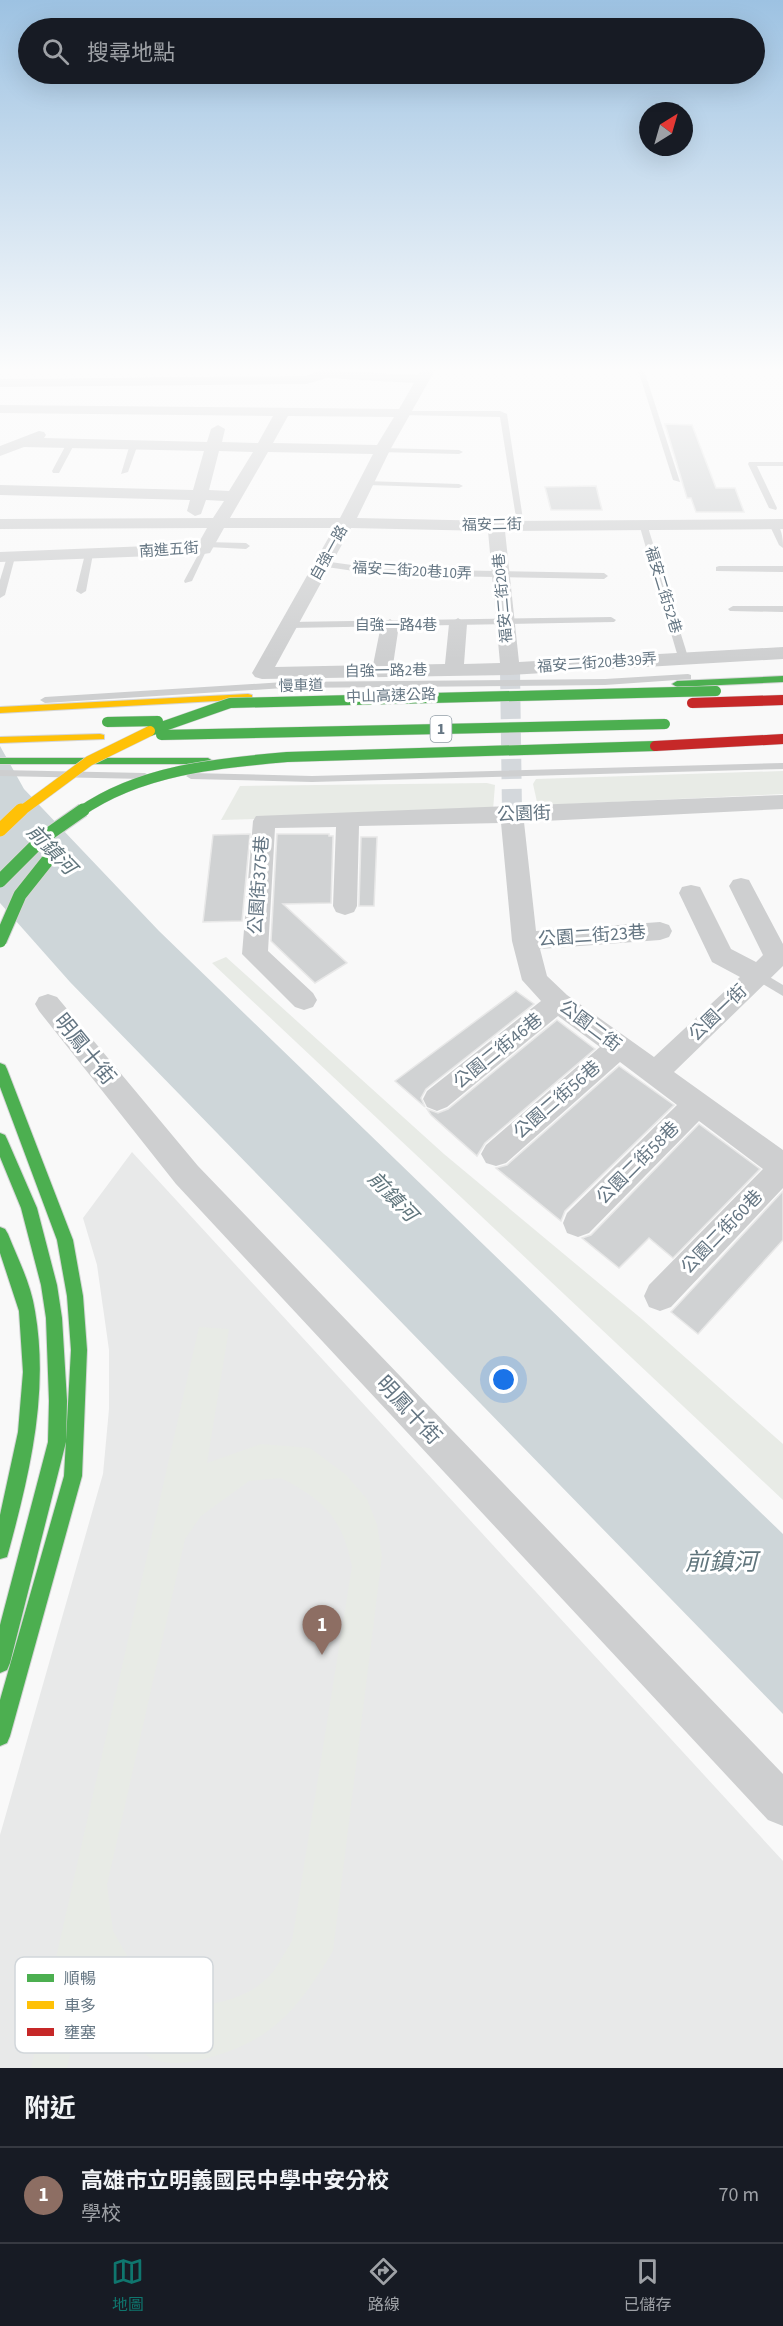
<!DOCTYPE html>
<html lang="zh-TW">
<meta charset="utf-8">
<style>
body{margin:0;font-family:"Source Sans 3","Noto Sans TC",sans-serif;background:#20242c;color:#f1f3f6}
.compass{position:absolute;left:639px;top:102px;width:54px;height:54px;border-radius:50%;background:#171b24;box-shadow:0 6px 24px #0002;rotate:37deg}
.you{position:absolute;left:504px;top:1380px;width:21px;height:21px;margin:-15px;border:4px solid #fff;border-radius:50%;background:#1a73e8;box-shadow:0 0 0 9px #1a73e833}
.badge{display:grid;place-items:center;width:39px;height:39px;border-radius:50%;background:#0f766e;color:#fff;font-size:20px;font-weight:700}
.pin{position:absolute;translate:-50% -50px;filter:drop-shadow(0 2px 3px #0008)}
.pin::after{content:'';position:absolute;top:32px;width:21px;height:18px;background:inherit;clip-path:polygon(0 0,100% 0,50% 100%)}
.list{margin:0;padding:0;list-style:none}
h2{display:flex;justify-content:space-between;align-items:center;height:78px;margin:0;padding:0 24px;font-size:26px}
h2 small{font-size:20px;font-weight:400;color:#9ea1a6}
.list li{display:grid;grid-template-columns:39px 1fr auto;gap:18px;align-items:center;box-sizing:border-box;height:96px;padding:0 24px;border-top:2px solid #363941}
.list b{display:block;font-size:22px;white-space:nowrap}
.list p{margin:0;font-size:20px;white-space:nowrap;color:#9ea1a6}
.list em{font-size:20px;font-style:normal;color:#9ea1a6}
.icon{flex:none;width:33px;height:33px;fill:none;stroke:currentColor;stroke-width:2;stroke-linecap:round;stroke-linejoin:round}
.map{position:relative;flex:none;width:783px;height:2068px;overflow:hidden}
.search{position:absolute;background:#171b24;box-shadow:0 6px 24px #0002;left:18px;right:18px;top:18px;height:66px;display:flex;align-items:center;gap:15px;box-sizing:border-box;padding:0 21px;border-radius:33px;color:#9ea1a6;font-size:22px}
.sheet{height:174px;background:#171b24}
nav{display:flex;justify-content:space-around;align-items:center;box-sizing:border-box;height:84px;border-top:2px solid #363941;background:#171b24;font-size:16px;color:#9ea1a6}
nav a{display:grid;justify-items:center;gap:3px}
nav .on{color:#0f766e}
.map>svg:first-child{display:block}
.built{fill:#e8e9e9}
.green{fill:#e8ebe6;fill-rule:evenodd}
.water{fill:#ced6d9}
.building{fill:#d0d2d3;stroke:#e8e8e8;stroke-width:1.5}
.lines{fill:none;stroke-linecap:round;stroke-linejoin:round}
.street-tunnel-far1{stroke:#d4d8dc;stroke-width:20;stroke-dasharray:20 10;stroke-linecap:butt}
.street-tunnel{stroke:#d4d8dc;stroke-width:26;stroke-dasharray:26 13;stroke-linecap:butt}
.fast-casing{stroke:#d5d6d7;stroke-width:2}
.slow-casing{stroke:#d5d6d7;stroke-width:2}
.lane{fill:#cecfd0;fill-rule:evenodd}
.street{fill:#cecfd0;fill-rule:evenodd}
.fast{fill:#4caf50;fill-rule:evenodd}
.slow{fill:#ffc107;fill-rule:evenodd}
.fast-bridge-far1-casing{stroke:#d5d6d6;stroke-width:11;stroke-linecap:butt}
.fast-bridge-casing{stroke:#d5d6d6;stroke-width:15;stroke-linecap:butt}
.slow-bridge-far1-casing{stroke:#d5d6d6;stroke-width:11;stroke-linecap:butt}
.slow-bridge-casing{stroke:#d5d6d6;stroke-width:15;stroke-linecap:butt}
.jam-bridge-casing{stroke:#d5d6d6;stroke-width:11;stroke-linecap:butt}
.fast-bridge-far1{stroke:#4caf50;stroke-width:10}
.fast-bridge{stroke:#4caf50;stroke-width:13}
.slow-bridge-far1{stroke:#ffc107;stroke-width:10}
.slow-bridge{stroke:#ffc107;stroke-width:13}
.jam-bridge{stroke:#c62828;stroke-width:10}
.labels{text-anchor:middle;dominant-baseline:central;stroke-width:6;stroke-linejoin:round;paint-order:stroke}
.far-street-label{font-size:15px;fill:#657683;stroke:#fff}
.shield{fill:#fff;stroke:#939fa8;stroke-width:1.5}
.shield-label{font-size:16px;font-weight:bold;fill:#657683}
.street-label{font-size:18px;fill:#657683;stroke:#fff}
.water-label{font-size:20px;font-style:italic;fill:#60757c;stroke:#fff}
.near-street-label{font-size:21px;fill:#657683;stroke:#fff}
.near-water-label{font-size:24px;font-style:italic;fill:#60757c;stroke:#fff}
.key{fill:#fff;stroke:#d1d6da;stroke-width:1.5}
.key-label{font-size:16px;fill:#657683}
</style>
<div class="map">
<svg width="783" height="2068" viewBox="0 0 783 2068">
<rect width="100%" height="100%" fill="#f9f9f9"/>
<polygon class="built" points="132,1152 783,1861 783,2068 0,2068 0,1835 103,1474 109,1409 109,1350 97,1265 83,1218"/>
<g class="green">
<polygon points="783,771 783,794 547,805 537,802 533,784 536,779"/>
<polygon points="487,783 495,785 493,810 485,812 221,820 240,786"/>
<polygon points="226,957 444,1154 643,1320 783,1444 783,1500 212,963"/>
<path d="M 199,1327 L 229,1329 L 207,1463 L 261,1444 L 310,1448 L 346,1475 L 367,1499 L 377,1525 L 382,1556 L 333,1951 C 296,2012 271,2043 199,2060 C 184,2064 163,2065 149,2057 C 123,2039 107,2007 86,1984 L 67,2068 L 31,2068 ZM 281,1478 C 324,1500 342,1518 352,1566 L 292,1941 C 285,1952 279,1964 272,1973 C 247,2002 207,2006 172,2007 L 142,1982 L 113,1931 L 107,1885 L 185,1539 L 201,1516 L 249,1481 Z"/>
</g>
<polygon class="water" points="0,746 24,789 159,931 783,1534 783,1714 70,982 0,903"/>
<g class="building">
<polygon points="665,424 692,425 716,488 735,488 744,512 696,512 691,498 687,498"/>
<polygon points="596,486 602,510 551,510 545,487"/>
<polygon points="250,834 242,921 203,922 213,835"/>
<polygon points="277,834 329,834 329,836 333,836 331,903 283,904 347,963 315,983 271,941"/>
<polygon points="361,837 377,837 374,906 359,906"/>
<polygon points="516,991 534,1004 426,1089 421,1098 425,1107 395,1081"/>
<polygon points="557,1020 595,1049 485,1143 477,1156 431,1115 427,1109 438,1113 448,1109"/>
<polygon points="619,1066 674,1105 565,1211 561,1221 496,1168 507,1165"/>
<polygon points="699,1124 760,1169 673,1258 649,1238 619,1268 582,1238 591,1235"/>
<polygon points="783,1191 783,1240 698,1334 671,1312"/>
</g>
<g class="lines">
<polyline class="street-tunnel-far1" points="510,669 512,812"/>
<polyline class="street-tunnel" points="512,810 512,815"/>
<g class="fast-casing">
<g id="fast">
<polygon points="783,676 783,682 677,687 672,684 677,681"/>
<polygon points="0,758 208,758 213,761 208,764 0,764"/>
<polygon points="0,1063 5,1065 7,1069 73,1240 83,1296 87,1350 82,1476 10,1736 7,1743 0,1746 0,1700 64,1476 71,1350 67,1296 57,1240 0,1087"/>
<polygon points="0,1133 5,1135 7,1139 37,1208 57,1285 62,1318 67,1401 66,1442 10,1663 7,1670 0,1673 0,1625 48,1442 49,1401 46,1318 41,1285 21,1208 0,1157"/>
<path d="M 0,1227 L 5,1229 L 8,1234 C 18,1259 31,1284 35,1311 C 49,1392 30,1472 9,1550 L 7,1557 L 0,1559 L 0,1515 L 18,1432 L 23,1372 L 19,1311 L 0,1253 Z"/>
</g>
</g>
<g class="slow-casing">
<g id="slow">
<polygon points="248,694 252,695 252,699 0,713 0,707"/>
<polygon points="100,734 104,735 104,739 0,743 0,737"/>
</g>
</g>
<g class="lane">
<polygon points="638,370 644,370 680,482 673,480"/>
<polygon points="403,411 500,411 507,414 524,526 517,524 500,417 400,415 399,413"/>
<polygon points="68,441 75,443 59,473 53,473 52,471"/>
<polygon points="134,442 138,444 128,472 121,474 130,444"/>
<polygon points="382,448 459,450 463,452 459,454 379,452 379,448"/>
<polygon points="749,462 783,462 783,466 757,466 777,508 776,510 769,508 748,464"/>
<polygon points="365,481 459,484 463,486 459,488 368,485 365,485"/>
<polygon points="643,521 647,524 688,657 686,659 678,657 639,524"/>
<path d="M 773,521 C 782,526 783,538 783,548 L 779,545 L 769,524 Z"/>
<polygon points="205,542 246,543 250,546 246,549 208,547 192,581 185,583 184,581"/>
<polygon points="89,551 93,554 86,591 81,594 76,591 85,554"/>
<polygon points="11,554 15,557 5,595 0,598 0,580 7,557"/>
<polygon points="323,561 381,569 604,573 608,576 604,579 381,575 320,566 320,562"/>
<polygon points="719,566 783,566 783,572 716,571 716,567"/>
<polygon points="733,606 783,606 783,612 730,611 728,609"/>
<polygon points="611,617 616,620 614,622 289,628 284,625 289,622"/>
<polygon points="688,674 691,675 691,679 605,685 284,688 45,703 40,700 45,697 284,682 605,679"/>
<polygon points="783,763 783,769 312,782 191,779 186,776 191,773 312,776"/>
<polygon points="0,770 145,773 150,776 145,779 0,776"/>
<polygon points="758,970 783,985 783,996 753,978 752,975 753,972"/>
</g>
<g class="street">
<path d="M 322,370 L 418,375 L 421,370 L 435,370 L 390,450 L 357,518 L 496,521 L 783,519 L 783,529 L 505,531 L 519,662 L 783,647 L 783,659 L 510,675 L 262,679 L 255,677 L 252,673 L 334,528 L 224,528 L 210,553 L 204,554 L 0,562 L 0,552 L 198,544 L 207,528 L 0,529 L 0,519 L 213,518 L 224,501 L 206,500 L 201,514 L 195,516 L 187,511 L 190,500 L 0,495 L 0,485 L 193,490 L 204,451 L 24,447 L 0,456 L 0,446 L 39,431 L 44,432 L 46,435 L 44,438 L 207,442 L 211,429 L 218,425 L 225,429 L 222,442 L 258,443 L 273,416 L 0,413 L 0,405 L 399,409 L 414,383 L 327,378 L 306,384 L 0,387 L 0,379 L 305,376 ZM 288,416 L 394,417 L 377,445 L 273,443 ZM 219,451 L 253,452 L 229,491 L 209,490 ZM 268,452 L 373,454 L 340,518 L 230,518 ZM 351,528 L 488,531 L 500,663 L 464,664 L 467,624 L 458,618 L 449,624 L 445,664 L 393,665 L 399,625 L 390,619 L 381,625 L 373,665 L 275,667 Z"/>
<polygon points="783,795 783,809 524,822 536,931 660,922 669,925 672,931 669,937 660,940 540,949 547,976 567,995 654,1057 740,977 712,962 679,893 682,887 691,885 700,887 731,949 756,962 763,955 729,886 733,880 741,878 749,880 783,944 783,966 674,1072 783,1150 783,1188 671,1307 660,1311 649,1307 644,1296 649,1285 763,1169 699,1121 589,1233 578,1237 567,1233 563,1223 567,1213 677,1105 620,1062 506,1163 496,1166 486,1163 481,1154 486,1145 600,1047 558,1016 447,1107 437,1111 427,1107 423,1099 427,1091 541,1001 522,980 512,941 501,823 359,826 357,906 354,912 345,915 336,912 333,906 336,827 275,828 268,951 313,993 317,1000 313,1007 304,1010 295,1007 242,954 253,821 256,816"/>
<polygon points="48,994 57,997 198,1166 783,1774 783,1826 768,1820 176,1184 39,1011 35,1004 39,997"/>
</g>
<use href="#fast" class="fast"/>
<use href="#slow" class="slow"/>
<g class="fast-bridge-far1-casing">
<g id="fast-bridge-far1">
<polyline points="107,722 158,721"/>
<polyline points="150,731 230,703 716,691"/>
<polyline points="161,735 665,724"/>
<path d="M 80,812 C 140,770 217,763 287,757 L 655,746"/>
</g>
</g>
<g class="fast-bridge-casing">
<g id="fast-bridge">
<polyline points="0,881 43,838 83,810"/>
<polyline points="0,941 20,895 55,851"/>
</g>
</g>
<g class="slow-bridge-far1-casing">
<polyline id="slow-bridge-far1" points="20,812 89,761 150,731"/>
</g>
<g class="slow-bridge-casing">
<polyline id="slow-bridge" points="0,830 21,810"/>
</g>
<g class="jam-bridge-casing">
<g id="jam-bridge">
<polyline points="692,703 783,700"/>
<polyline points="655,746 783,739"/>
</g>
</g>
<use href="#fast-bridge-far1" class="fast-bridge-far1"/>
<use href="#fast-bridge" class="fast-bridge"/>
<use href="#slow-bridge-far1" class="slow-bridge-far1"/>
<use href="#slow-bridge" class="slow-bridge"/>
<use href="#jam-bridge" class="jam-bridge"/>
</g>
<linearGradient id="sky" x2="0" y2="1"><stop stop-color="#9dc2e2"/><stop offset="0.56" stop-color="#fcfcfc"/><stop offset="1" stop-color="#fcfcfc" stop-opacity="0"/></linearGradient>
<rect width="783" height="660" fill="url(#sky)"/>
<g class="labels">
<g class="far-street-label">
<text transform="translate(492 525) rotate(-1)">福安二街</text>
<text transform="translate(169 550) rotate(-4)">南進五街</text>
<text transform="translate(329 553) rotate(-61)">自強一路</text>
<text transform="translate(412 571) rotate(3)">福安二街20巷10弄</text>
<text transform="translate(663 590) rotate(73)">福安二街52巷</text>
<text transform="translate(503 598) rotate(-95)">福安二街20巷</text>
<text x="396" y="625">自強一路4巷</text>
<text transform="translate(597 663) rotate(-4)">福安二街20巷39弄</text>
<text transform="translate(386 671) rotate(-1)">自強一路2巷</text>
<text transform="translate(301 686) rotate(-1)">慢車道</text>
<text transform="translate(391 696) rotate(-2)">中山高速公路</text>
</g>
<rect class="shield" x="430.5" y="716" width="21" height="26" rx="4.5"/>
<g class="shield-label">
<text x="441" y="729">1</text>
</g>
<g class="street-label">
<text transform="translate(524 814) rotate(-2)">公園街</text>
<text transform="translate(259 885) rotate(-86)">公園街375巷</text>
<text transform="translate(592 936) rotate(-4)">公園二街23巷</text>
<text transform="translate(718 1013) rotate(-44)">公園一街</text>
<text transform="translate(590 1026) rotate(37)">公園二街</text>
<text transform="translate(498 1051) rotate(-39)">公園二街46巷</text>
<text transform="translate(557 1100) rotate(-41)">公園二街56巷</text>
<text transform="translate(638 1163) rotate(-45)">公園二街58巷</text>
<text transform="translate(722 1232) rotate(-46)">公園二街60巷</text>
</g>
<g class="water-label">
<text transform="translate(51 850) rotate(46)">前鎮河</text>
<text transform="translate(392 1197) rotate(46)">前鎮河</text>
</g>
<g class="near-street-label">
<text transform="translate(85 1049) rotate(51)">明鳳十街</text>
<text transform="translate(409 1410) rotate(47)">明鳳十街</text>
</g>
<g class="near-water-label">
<text x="721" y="1562">前鎮河</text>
</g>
</g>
<rect x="15" y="1957" width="198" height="96" rx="9" class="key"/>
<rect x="27" y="1974" width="27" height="8" fill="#4caf50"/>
<rect x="27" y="2001" width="27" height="8" fill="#ffc107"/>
<rect x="27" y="2028" width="27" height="8" fill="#c62828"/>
<g class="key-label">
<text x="64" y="1984">順暢</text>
<text x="64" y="2011">車多</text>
<text x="64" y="2038">壅塞</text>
</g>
</svg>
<svg class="compass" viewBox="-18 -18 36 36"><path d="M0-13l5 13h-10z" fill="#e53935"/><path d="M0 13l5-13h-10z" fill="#9ea1a6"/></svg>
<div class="you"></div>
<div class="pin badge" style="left:322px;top:1655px;background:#8d6e63">1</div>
<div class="search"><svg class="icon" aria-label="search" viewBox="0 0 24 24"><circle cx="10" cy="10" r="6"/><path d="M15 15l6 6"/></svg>搜尋地點</div>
</div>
<section class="sheet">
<h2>附近<small></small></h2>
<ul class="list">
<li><span class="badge" style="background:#8d6e63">1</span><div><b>高雄市立明義國民中學中安分校</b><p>學校</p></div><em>70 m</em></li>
</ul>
</section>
<nav>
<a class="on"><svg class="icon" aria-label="map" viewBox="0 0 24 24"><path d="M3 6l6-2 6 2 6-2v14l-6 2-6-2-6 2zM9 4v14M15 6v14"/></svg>地圖</a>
<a><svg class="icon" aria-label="directions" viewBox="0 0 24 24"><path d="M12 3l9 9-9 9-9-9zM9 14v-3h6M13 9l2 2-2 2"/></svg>路線</a>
<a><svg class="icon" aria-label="saved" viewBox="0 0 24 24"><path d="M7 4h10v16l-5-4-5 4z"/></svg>已儲存</a>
</nav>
